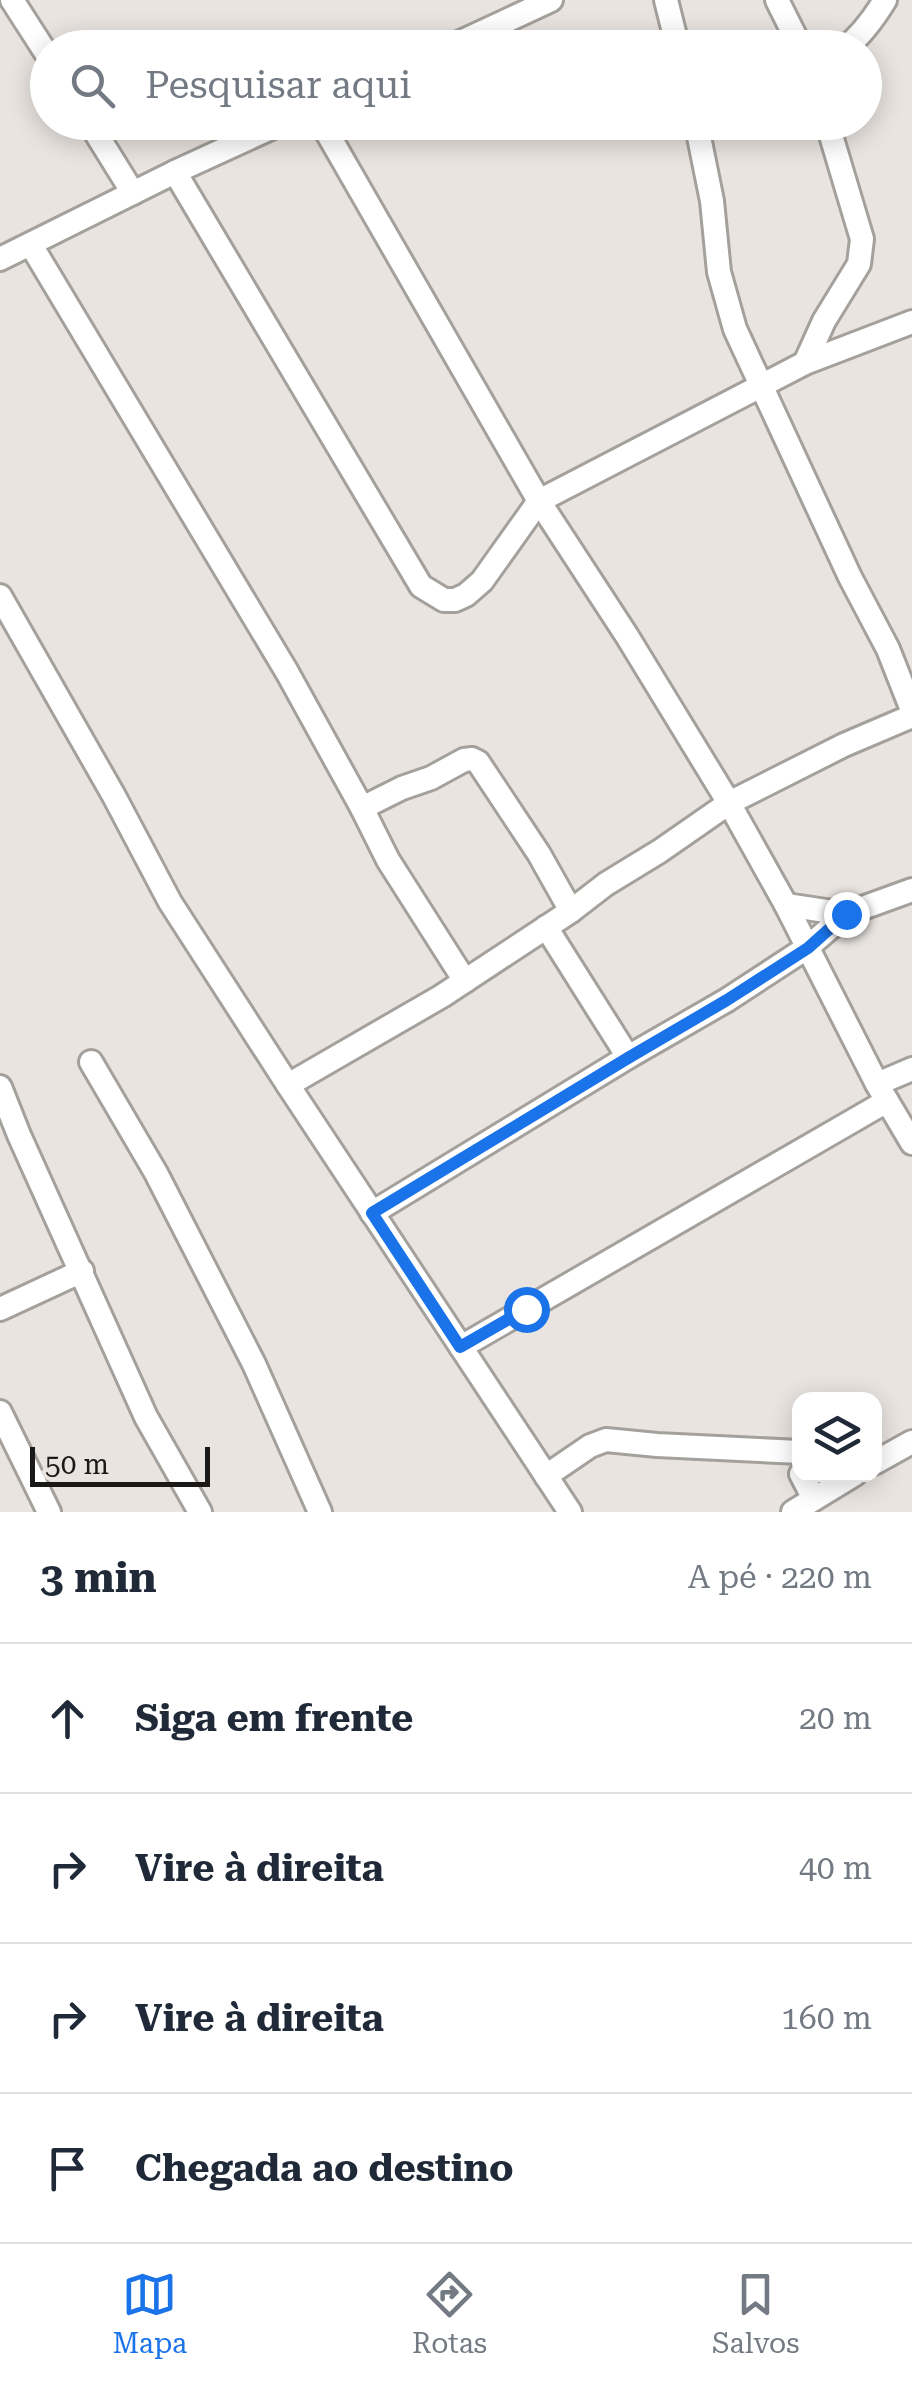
<!DOCTYPE html>
<html lang="pt">
<meta charset="utf-8">
<style>
body{margin:0;font-family:"Roboto Serif",serif;background:#f2f2f3;color:#1f2937}
.controls{position:absolute;right:30px;bottom:30px;display:grid;overflow:hidden;border-radius:20px;box-shadow:0 5px 25px #0003}
.controls button{width:90px;height:90px;display:grid;place-items:center;padding:0;border:0;border-bottom:2px solid #e0e1e3;background:#fff;color:#1f2937;font:50px sans-serif}
.scale{position:absolute;left:30px;bottom:25px;width:180px;box-sizing:border-box;padding-left:10px;border:5px solid #1b1918;border-top:0;font-size:28px;line-height:35px;white-space:nowrap;color:#1b1918;-webkit-text-stroke:8px #e9e4e0;paint-order:stroke}
.stop{position:absolute;width:30px;height:30px;margin:-22px;border:8px solid #1a73e8;border-radius:50%;background:#fff}
.stop.end{background:#1a73e8;border-color:#fff;box-shadow:0 2px 10px #0008}
.list{margin:0;padding:0;list-style:none}
h2{display:flex;justify-content:space-between;align-items:center;height:130px;margin:0;padding:0 40px;font-size:42px}
h2 small{font-size:32px;font-weight:400;color:#747a83}
.list li{display:grid;grid-template-columns:65px 1fr auto;gap:30px;align-items:center;box-sizing:border-box;height:150px;padding:0 40px;border-top:2px solid #e0e1e3}
.list b{display:block;font-size:38px;white-space:nowrap}
.list em{font-size:32px;font-style:normal;color:#747a83}
.icon{flex:none;width:55px;height:55px;fill:none;stroke:currentColor;stroke-width:2;stroke-linecap:round;stroke-linejoin:round}
.map{position:relative;flex:none;width:912px;height:1512px;overflow:hidden}
.search{position:absolute;background:#fff;box-shadow:0 5px 25px #0003;left:30px;right:30px;top:30px;height:110px;display:flex;align-items:center;gap:25px;box-sizing:border-box;padding:0 35px;border-radius:55px;color:#747a83;font-size:38px}
.sheet{height:730px;background:#fff}
nav{display:flex;justify-content:space-around;align-items:center;box-sizing:border-box;height:140px;border-top:2px solid #e0e1e3;background:#fff;font-size:28px;color:#747a83}
nav a{display:grid;justify-items:center;gap:5px}
nav .on{color:#1a73e8}
.map>svg:first-child{display:block}
.lines{fill:none;stroke-linecap:round;stroke-linejoin:round}
.minor-casing{stroke:#a4a09c;stroke-width:28}
.minor{stroke:#fff;stroke-width:22}
.route{stroke:#1a73e8;stroke-width:12}
</style>
<div class="map">
<svg width="912" height="1512" viewBox="0 0 912 1512">
<rect width="100%" height="100%" fill="#e9e4e0"/>
<g class="lines">
<g class="minor-casing">
<g id="minor">
<polyline points="12,0 48,56"/>
<polyline points="666,0 678,48"/>
<polyline points="777,0 801,48"/>
<polyline points="448,48 551,0"/>
<path d="M 845,48 C 862,35 874,18 885,0"/>
<polyline points="89,122 133,193"/>
<polyline points="321,122 539,501 627,636 729,803 786,905 877,1084 912,1143"/>
<polyline points="696,122 712,201 719,272 735,329 850,577 888,649 912,710"/>
<polyline points="175,172 421,586 444,600 455,600 466,595 482,581 539,501 805,363 912,322"/>
<polyline points="31,245 287,672 362,808 388,860 465,981"/>
<polyline points="0,259 175,172 284,122"/>
<polyline points="805,363 824,321 859,264 862,239 827,122"/>
<polyline points="0,596 114,796 170,902 288,1085 570,1512"/>
<polyline points="362,808 402,788 431,778 464,760 472,759 478,762 539,854 571,911"/>
<polyline points="786,905 846,914"/>
<polyline points="546,927 628,1057"/>
<polyline points="91,1062 156,1173 254,1364 320,1512"/>
<polyline points="877,1084 912,1069"/>
<polyline points="288,1085 442,996 571,911 606,884 660,851 729,803 844,745 912,716"/>
<polyline points="0,1087 19,1135 146,1417 200,1512"/>
<polyline points="372,1213 628,1057 727,1000 808,947 846,914 912,890"/>
<polyline points="0,1309 82,1271"/>
<polyline points="461,1347 887,1101"/>
<polyline points="0,1412 49,1512"/>
<polyline points="874,1463 912,1442"/>
<polyline points="801,1474 814,1499"/>
<polyline points="546,1476 590,1446 606,1440 657,1445 800,1452"/>
<polyline points="793,1512 855,1474"/>
</g>
</g>
<use href="#minor" class="minor"/>
</g>
<g class="lines">
<polyline class="route" points="526,1309 460,1347 372,1213 628,1058 727,1000 808,948 846,914"/>
</g>
</svg>
<div class="controls">
<button><svg class="icon" aria-label="layers" viewBox="0 0 24 24"><path d="M12 4l9 5-9 5-9-5zM3 14l9 5 9-5"/></svg></button>
</div>
<div class="scale">50 m</div>
<div class="stop" style="left:526px;top:1309px"></div>
<div class="stop end" style="left:846px;top:914px"></div>
<div class="search"><svg class="icon" aria-label="search" viewBox="0 0 24 24"><circle cx="10" cy="10" r="6"/><path d="M15 15l6 6"/></svg>Pesquisar aqui</div>
</div>
<section class="sheet">
<h2>3 min<small>A pé · 220 m</small></h2>
<ul class="list">
<li><svg class="icon" aria-label="ahead" viewBox="0 0 24 24"><path d="M12 20V5M6 11l6-6 6 6"/></svg><div><b>Siga em frente</b></div><em>20 m</em></li>
<li><svg class="icon" aria-label="right" viewBox="0 0 24 24"><path d="M7 20v-9h11M14 6l5 5-5 5"/></svg><div><b>Vire à direita</b></div><em>40 m</em></li>
<li><svg class="icon" aria-label="right" viewBox="0 0 24 24"><path d="M7 20v-9h11M14 6l5 5-5 5"/></svg><div><b>Vire à direita</b></div><em>160 m</em></li>
<li><svg class="icon" aria-label="arrive" viewBox="0 0 24 24"><path d="M6 21V4h12l-3 4 3 4H6"/></svg><div><b>Chegada ao destino</b></div></li>
</ul>
</section>
<nav>
<a class="on"><svg class="icon" aria-label="map" viewBox="0 0 24 24"><path d="M3 6l6-2 6 2 6-2v14l-6 2-6-2-6 2zM9 4v14M15 6v14"/></svg>Mapa</a>
<a><svg class="icon" aria-label="directions" viewBox="0 0 24 24"><path d="M12 3l9 9-9 9-9-9zM9 14v-3h6M13 9l2 2-2 2"/></svg>Rotas</a>
<a><svg class="icon" aria-label="saved" viewBox="0 0 24 24"><path d="M7 4h10v16l-5-4-5 4z"/></svg>Salvos</a>
</nav>
